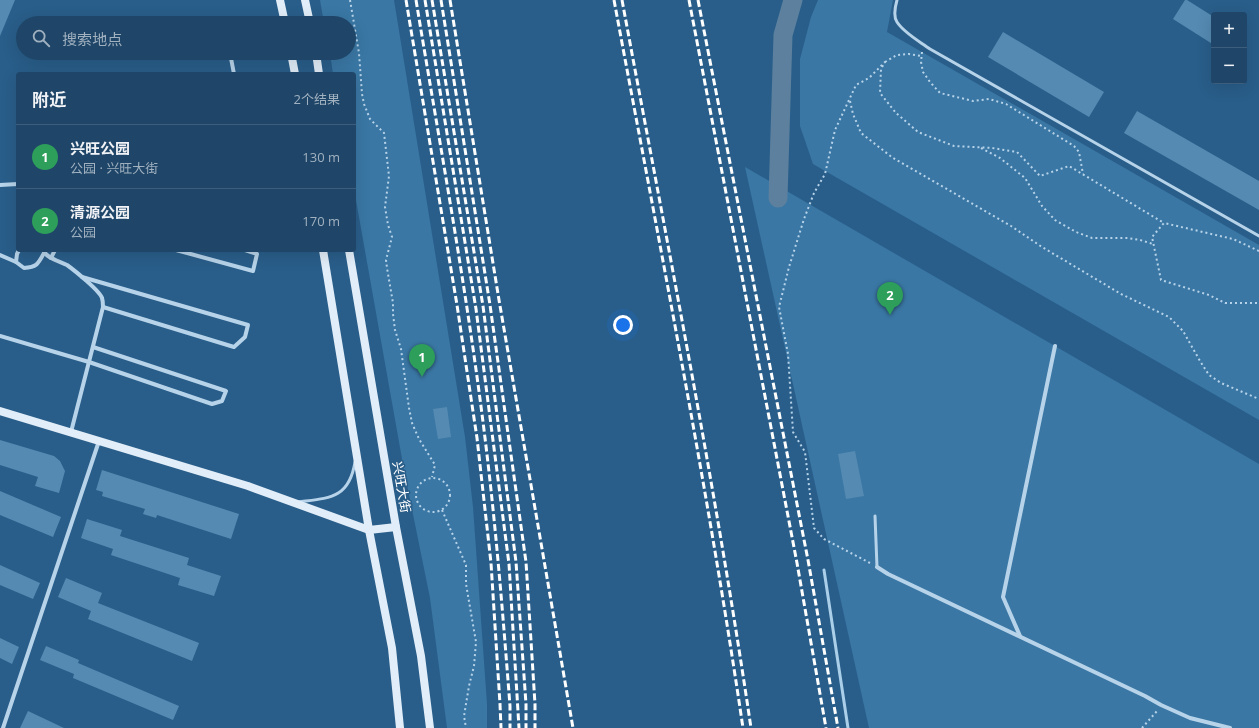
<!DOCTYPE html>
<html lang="zh">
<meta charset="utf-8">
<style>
body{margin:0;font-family:"Open Sans","Noto Sans SC",sans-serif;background:#2c5071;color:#f1f3f6}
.controls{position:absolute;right:12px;top:12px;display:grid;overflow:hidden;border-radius:4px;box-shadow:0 4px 16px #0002}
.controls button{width:36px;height:36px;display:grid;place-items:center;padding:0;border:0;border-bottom:1px solid #3c5e7c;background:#1f4668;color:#f1f3f6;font:20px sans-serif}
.you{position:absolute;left:623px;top:325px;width:14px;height:14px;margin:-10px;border:3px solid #fff;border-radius:50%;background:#1a73e8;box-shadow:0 0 0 6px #1a73e833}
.badge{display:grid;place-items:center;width:26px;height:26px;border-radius:50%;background:#f0c27d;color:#fff;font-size:13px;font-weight:700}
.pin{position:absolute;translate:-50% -33px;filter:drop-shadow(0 1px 2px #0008)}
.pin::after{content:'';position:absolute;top:21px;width:14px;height:12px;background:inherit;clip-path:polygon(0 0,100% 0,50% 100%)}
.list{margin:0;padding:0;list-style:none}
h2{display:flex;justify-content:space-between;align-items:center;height:52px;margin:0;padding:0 16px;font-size:17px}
h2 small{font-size:13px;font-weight:400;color:#a1b1c0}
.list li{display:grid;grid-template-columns:26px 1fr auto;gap:12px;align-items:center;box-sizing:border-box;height:64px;padding:0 16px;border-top:1px solid #3c5e7c}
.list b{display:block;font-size:15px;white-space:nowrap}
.list p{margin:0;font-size:13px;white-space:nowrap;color:#a1b1c0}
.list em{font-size:13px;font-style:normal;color:#a1b1c0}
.icon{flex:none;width:22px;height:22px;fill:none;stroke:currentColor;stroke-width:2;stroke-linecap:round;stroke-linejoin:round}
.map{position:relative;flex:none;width:1259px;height:728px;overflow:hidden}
.search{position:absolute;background:#1f4668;box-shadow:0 4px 16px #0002;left:16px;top:16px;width:340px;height:44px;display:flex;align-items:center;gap:10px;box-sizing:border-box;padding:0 14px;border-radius:22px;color:#a1b1c0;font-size:15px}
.panel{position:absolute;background:#1f4668;box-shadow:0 4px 16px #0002;left:16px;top:72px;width:340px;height:180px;border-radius:4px}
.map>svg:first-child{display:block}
.green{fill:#3a77a4}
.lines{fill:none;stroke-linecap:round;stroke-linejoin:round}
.stream{stroke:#abcfe9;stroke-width:3}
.river{stroke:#5c809d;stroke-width:19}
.building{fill:#558ab2}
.path{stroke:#b7d3e9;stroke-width:2;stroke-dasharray:2 3;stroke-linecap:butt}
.lane{stroke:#b7d3e9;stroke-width:3}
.street{stroke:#b7d3e9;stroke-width:4}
.secondary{stroke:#e1edf8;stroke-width:8}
.rail{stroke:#fff;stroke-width:3;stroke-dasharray:7 3;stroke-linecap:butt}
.labels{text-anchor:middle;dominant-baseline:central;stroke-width:3;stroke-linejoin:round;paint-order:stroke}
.street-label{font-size:13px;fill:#fff;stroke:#295e8a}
</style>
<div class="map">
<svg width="1259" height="728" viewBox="0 0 1259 728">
<rect width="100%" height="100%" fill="#295e8a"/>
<g class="green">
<polygon points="320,0 394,0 465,437 473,507 487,704 487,728 447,728 430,598 404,470 354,189 354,74 333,74 330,53 349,53 349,23 324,23"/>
<polygon points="818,0 893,0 887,32 1259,245 1259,420 813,164 800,126 800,59 811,17"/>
<polygon points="745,167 1259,464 1259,728 869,728"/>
</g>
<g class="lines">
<polyline class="stream" points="824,570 848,728"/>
<polyline class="river" points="778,198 783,35 793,0"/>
</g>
<g class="building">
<polygon points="0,0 15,0 0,36"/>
<polygon points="1185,0 1187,0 1214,17 1214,45 1173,19"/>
<polygon points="1003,32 1104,92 1089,117 988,57"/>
<polygon points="1137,111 1259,181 1259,210 1124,133"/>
<polygon points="447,407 451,437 438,439 433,409"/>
<polygon points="0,440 54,456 60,461 65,471 59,493 35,486 38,477 0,465"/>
<polygon points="855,451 864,496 846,499 838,454"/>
<polygon points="102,470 239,514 231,539 157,515 156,518 143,514 145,509 102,496 103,492 96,490"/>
<polygon points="0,491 61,517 53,537 0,515"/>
<polygon points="87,519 122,530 120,536 189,558 187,565 221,576 214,596 178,585 180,578 111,555 113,549 81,538"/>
<polygon points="0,565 40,583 33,599 0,585"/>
<polygon points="66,578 102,593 98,603 199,643 192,661 88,619 91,611 58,597"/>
<polygon points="0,638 19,647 12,664 0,658"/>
<polygon points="46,646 79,660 78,663 179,706 173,720 73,678 74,674 40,660"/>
<polygon points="28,711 64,728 20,728"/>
</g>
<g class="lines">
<g class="path">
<polyline points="350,0 359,53 362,94 364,104 370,119 384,133 389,176 385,207 388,225 392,237 386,260 387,268 393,303 393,314 395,330 401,349 409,408 412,423 419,439 435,465 432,477"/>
<polyline points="922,52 921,62 923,72 930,82 940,93 973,101 989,99 1006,104 1074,146 1079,152 1083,174"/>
<polyline points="885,62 897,55 909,54 921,56"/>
<polyline points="850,101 853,114 861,133 893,158 1011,226 1042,247 1121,294 1169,317 1183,331 1200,361 1209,375 1221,383 1259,399"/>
<polyline points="981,148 1000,158 1025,178 1042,206 1055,220 1076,232 1092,238 1128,238 1140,240 1153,244"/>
<polyline points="1259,251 1233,239 1164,223 1152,237 1161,280 1209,295 1225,303 1259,303"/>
<circle cx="433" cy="495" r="17"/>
<polyline points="442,510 466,565 466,584 476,642 474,666 469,686 464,716 466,728"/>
<polyline points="870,563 824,539 814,528 805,452 793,432 788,354 779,307 789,267 804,219 814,193 825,174 835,130 856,85 869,78 885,62 881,69 880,93 896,113 918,132 954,146 992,148 1017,152 1040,176 1069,166 1164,223"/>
<polyline points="1142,728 1157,711"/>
</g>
<g class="lane">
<path d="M 897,0 C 895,7 893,16 897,22 C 904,33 919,41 930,49 L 1259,236"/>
<path d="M 298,502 C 329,498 349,499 355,462"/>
<polyline points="875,516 877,567"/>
</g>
<g class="street">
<polyline points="164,19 179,23"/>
<polyline points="230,53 234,74"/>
<polyline points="0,185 18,184"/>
<path d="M 19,250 L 17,254 L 16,262 L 24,268 C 37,267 38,264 44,253"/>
<path d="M 43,250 C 46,258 59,261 67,265 C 74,270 100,291 102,298 C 103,301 103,304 103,307 L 71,432"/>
<polyline points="176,250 253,271 257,254 245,250"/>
<polyline points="0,255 16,262"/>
<polyline points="51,258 55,250"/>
<polyline points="82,277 248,325 245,337 234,347 103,307"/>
<polyline points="0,336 89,362 212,404 222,401 226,391 93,347"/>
<polyline points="877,567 888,574 1145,696 1161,705 1190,718 1230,728"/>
<polyline points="1020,636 1003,597 1055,346"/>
<polyline points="3,728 99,441"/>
</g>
<g class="secondary">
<polyline points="280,0 285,23"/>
<polyline points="305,0 310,23"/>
<polyline points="291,53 295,74"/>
<polyline points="316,53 319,74"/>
<polyline points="323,250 369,530 392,648 400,728"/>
<polyline points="349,250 396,527 421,656 430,728"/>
<polyline points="0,411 248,486 369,530 396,527"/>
</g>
<g class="rail">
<polyline points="406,0 457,305 477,438 491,563 500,704 501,728"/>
<path d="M 416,0 C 440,146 467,291 485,438 C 496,527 503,616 510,706 L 510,728"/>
<polyline points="425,0 476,309 509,564 519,728"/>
<polyline points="432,0 483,306 516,562 526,704 526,728"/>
<polyline points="441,0 490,305 526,562 535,704 535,728"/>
<polyline points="450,0 499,300 573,728"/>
<path d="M 614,0 C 659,242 707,484 743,728"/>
<path d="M 622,0 C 667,242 715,484 751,728"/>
<polyline points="689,0 797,563 826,728"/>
<polyline points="698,0 808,560 838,728"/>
</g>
</g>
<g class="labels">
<g class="street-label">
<text transform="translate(402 487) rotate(80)">兴旺大街</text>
</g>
</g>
</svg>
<div class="controls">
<button>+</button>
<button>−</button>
</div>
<div class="you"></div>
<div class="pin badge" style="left:422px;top:377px;background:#2e9e5b">1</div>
<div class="pin badge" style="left:890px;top:315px;background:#2e9e5b">2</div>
<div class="search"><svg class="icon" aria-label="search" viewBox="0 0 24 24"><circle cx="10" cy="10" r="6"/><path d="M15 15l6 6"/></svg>搜索地点</div>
<section class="panel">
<h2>附近<small>2个结果</small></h2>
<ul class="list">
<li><span class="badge" style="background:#2e9e5b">1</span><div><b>兴旺公园</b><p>公园 · 兴旺大街</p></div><em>130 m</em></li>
<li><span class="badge" style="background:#2e9e5b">2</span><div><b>清源公园</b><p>公园</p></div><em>170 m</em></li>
</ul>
</section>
</div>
